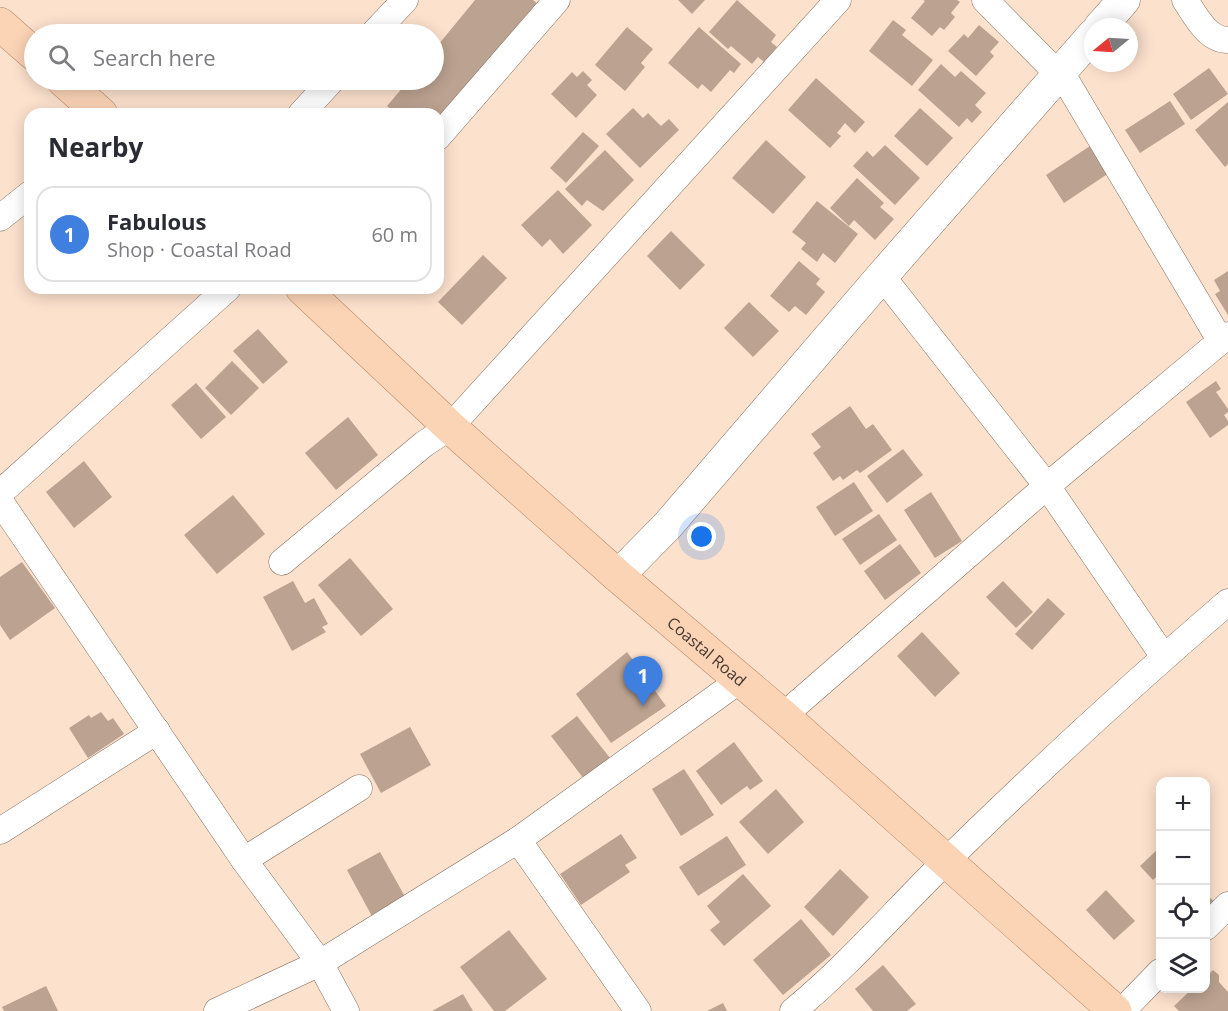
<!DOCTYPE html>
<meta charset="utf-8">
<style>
body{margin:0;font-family:"Open Sans",sans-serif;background:#f2f2f3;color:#2b2b33}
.controls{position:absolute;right:18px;bottom:18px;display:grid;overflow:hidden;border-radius:12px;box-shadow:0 3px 15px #0003}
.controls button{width:54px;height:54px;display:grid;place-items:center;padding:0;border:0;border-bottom:2px solid #e1e1e2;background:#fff;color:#2b2b33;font:30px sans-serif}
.compass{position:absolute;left:1084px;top:18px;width:54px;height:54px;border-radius:50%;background:#fff;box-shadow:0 3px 15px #0003;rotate:252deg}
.you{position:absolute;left:702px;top:537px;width:21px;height:21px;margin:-15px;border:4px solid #fff;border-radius:50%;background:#1a73e8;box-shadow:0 0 0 9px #1a73e833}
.badge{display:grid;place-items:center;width:39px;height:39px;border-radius:50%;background:#db2777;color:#fff;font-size:20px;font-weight:700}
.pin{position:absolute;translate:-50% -50px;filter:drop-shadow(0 2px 3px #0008)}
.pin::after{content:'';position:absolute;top:32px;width:21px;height:18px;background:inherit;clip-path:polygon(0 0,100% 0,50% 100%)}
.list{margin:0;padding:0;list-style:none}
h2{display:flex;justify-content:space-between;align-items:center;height:78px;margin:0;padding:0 24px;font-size:26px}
h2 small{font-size:20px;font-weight:400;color:#7c7c81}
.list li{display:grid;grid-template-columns:39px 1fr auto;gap:18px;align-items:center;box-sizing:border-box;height:96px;margin:0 12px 12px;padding:0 12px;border:2px solid #e1e1e2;border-radius:18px}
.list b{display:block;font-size:22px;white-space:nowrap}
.list p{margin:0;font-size:20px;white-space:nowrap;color:#7c7c81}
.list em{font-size:20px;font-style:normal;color:#7c7c81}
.icon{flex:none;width:33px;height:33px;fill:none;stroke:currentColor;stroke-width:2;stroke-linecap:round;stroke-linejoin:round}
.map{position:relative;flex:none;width:1228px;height:1011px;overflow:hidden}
.search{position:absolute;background:#fff;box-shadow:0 3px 15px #0003;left:24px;top:24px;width:420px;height:66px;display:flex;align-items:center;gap:15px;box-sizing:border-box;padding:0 21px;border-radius:33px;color:#7c7c81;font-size:22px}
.panel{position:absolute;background:#fff;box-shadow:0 3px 15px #0003;left:24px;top:108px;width:420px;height:186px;border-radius:18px}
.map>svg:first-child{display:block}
.building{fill:#bca290}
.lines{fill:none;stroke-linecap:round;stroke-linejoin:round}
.minor-casing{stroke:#876f5e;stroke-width:27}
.tertiary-casing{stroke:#876f5e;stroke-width:33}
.primary-casing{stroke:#ba8a66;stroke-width:34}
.minor{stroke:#fff;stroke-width:26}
.tertiary{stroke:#fff;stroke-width:32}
.primary{stroke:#fbd3b5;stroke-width:33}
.labels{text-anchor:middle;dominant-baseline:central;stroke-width:4.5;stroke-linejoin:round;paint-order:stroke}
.street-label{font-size:16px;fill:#443931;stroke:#fff}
</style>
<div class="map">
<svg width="1228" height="1011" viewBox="0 0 1228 1011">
<rect width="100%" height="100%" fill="#fce1cd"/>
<g class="building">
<polygon points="475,0 533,0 538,4 438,124 438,114 397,114 387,106 409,80 434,80 434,50"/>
<polygon points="678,0 705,0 692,14"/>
<polygon points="737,0 776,35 771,42 777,47 764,62 758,57 752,64 731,46 728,49 709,32"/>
<polygon points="923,0 957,0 960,2 951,13 955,17 944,30 940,27 932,36 911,18 925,1"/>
<polygon points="893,20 906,30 902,35 933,60 912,86 869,51"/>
<polygon points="979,25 999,42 990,52 994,56 976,76 948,51 964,34 968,38"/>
<polygon points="627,27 653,49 641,63 645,67 625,91 595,65"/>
<polygon points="699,27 741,64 734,73 730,70 711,92 702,84 698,89 668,63"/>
<polygon points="941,64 955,77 961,71 986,93 975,105 982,112 972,123 967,118 959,127 918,90"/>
<polygon points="1209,68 1228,94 1191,120 1173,94"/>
<polygon points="583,71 592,80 587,85 597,95 576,118 551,94 572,72 577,77"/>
<polygon points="816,78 865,122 855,133 845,123 837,133 841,136 830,148 788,110"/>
<polygon points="1170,101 1185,124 1140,153 1125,130"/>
<polygon points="1228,102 1228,164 1225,167 1195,130"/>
<polygon points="633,108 643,118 648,113 661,126 669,119 679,130 640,168 606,134"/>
<polygon points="920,108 953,138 927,166 894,136"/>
<polygon points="583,132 599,146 566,183 550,168"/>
<polygon points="766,140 806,177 773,214 732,178"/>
<polygon points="885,145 920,178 895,205 853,166 867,151 873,157"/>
<polygon points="1090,146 1109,173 1064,203 1046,175"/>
<polygon points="605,150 634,180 603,211 587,200 582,206 565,189"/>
<polygon points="857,178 884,203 880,207 894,219 875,240 854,220 849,226 830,208"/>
<polygon points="558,190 592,225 563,254 550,239 542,247 521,225"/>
<polygon points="817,201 858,234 835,263 823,253 817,262 801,249 806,243 792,232"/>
<polygon points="671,231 705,265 680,290 647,256"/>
<polygon points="483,255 507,278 462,325 438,302"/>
<polygon points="799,261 820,279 816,284 825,292 806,315 795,306 789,312 770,296"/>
<polygon points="1228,271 1228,315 1215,294 1220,291 1214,280"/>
<polygon points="749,302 779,331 753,357 724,328"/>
<polygon points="258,329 288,362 263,384 233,351"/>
<polygon points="232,361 259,388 231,415 205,388"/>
<polygon points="1216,381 1221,389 1216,392 1228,409 1228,412 1224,415 1228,421 1228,425 1210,438 1186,402"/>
<polygon points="196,383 226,417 201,439 171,405"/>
<polygon points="850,406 866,429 873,424 892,450 860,473 857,470 843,480 840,476 833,481 813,453 821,447 811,434"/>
<polygon points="348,417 378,455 336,490 305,453"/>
<polygon points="903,449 923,475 887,503 867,476"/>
<polygon points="84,461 112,497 74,528 46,492"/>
<polygon points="854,482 873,511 835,536 816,507"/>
<polygon points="931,492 962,541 935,558 904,510"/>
<polygon points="233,495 265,534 217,574 184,535"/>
<polygon points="879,514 897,540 860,565 842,539"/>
<polygon points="900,544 921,573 885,600 864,571"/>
<polygon points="350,558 393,609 361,636 318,585"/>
<polygon points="22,562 55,608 10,640 0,625 0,577"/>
<polygon points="293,581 305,603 314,598 328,624 322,627 326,632 292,651 263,597"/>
<polygon points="1003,581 1033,612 1016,628 986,597"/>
<polygon points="1048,598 1065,614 1032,650 1015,634"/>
<polygon points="922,632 960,673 935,697 897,656"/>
<polygon points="627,652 666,706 611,743 576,694"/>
<polygon points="101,712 108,721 113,718 124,734 88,758 69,728 89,715 91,718"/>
<polygon points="577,716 610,758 584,779 551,736"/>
<polygon points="410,727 431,765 381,793 360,754"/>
<polygon points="734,742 763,781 750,790 747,786 721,805 696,771"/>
<polygon points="684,769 714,815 681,836 652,789"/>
<polygon points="776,789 804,822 768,854 739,822"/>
<polygon points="621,834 637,858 625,865 630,872 581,905 560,874"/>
<polygon points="727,836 746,865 698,896 679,867"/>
<polygon points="1160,847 1160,873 1153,880 1140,866"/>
<polygon points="380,852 408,902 374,920 347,870"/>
<polygon points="840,869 869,897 833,936 804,907"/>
<polygon points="743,874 771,906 724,946 710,930 720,922 707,906"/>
<polygon points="1106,890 1135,921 1114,940 1086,910"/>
<polygon points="1206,894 1220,907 1206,924"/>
<polygon points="801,919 831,955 783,995 753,960"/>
<polygon points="509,930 547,979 505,1011 494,1011 460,967"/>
<polygon points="883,965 916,1004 907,1011 873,1011 855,989"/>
<polygon points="1213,970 1219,975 1219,982 1228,992 1228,1011 1179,1011 1174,1006 1193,988 1206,988 1206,977"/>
<polygon points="46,986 58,1011 4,1011 2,1007"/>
<polygon points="463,994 473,1011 432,1011"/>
<polygon points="723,1003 727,1011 707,1011"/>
</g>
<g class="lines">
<g class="minor-casing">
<g id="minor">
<polyline points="985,0 1068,84 1220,340"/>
<path d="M 1185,0 C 1195,15 1207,40 1228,40"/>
<polyline points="373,34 405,0"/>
<polyline points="301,114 332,80"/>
<polyline points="438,137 557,0"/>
<polyline points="0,218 30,194"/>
<polyline points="882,276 1047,486 1164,657"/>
<polyline points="0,493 228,288"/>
<polyline points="0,501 244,860 320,963 346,1011"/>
<polyline points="282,562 424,444 450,427 838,0"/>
<polyline points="783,716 1047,486 1228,335"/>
<polyline points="0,831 157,731"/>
<polyline points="518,840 638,1011"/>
<polyline points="244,860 359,788"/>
<polyline points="1206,927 1228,905"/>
<polyline points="217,1011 320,963 518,840 740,680"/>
<path d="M 793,1011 C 848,966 895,911 946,861 C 1037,772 1131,685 1228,602"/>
<polyline points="1122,1011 1160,972"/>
</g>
</g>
<g class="tertiary-casing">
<g id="tertiary">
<polyline points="1100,27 1124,0"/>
<polyline points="618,576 668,525 882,276 1093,35"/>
</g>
</g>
<g class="primary-casing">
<g id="primary">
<polyline points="0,24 34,54"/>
<polyline points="63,80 101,114"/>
<path id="s1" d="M 302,288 L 450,427 L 618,576 L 783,716 L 1115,1011"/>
</g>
</g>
<use href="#minor" class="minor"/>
<use href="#tertiary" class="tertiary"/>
<use href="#primary" class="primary"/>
</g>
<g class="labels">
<g class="street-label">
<text stroke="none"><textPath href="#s1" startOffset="544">Coastal Road</textPath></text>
</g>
</g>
</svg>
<div class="controls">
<button>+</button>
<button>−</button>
<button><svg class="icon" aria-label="locate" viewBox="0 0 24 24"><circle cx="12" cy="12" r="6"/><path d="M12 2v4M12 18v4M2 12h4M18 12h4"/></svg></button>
<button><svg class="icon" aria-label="layers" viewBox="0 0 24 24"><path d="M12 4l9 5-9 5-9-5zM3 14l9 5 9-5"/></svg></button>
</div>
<svg class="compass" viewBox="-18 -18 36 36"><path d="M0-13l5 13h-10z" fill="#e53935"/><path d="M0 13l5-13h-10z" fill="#7c7c81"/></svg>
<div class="you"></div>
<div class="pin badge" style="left:643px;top:706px;background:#3f7fe0">1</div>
<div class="search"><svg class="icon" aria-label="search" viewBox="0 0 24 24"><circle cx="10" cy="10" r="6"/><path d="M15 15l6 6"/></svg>Search here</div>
<section class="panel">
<h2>Nearby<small></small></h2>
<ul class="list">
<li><span class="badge" style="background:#3f7fe0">1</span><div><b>Fabulous</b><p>Shop · Coastal Road</p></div><em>60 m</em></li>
</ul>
</section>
</div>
